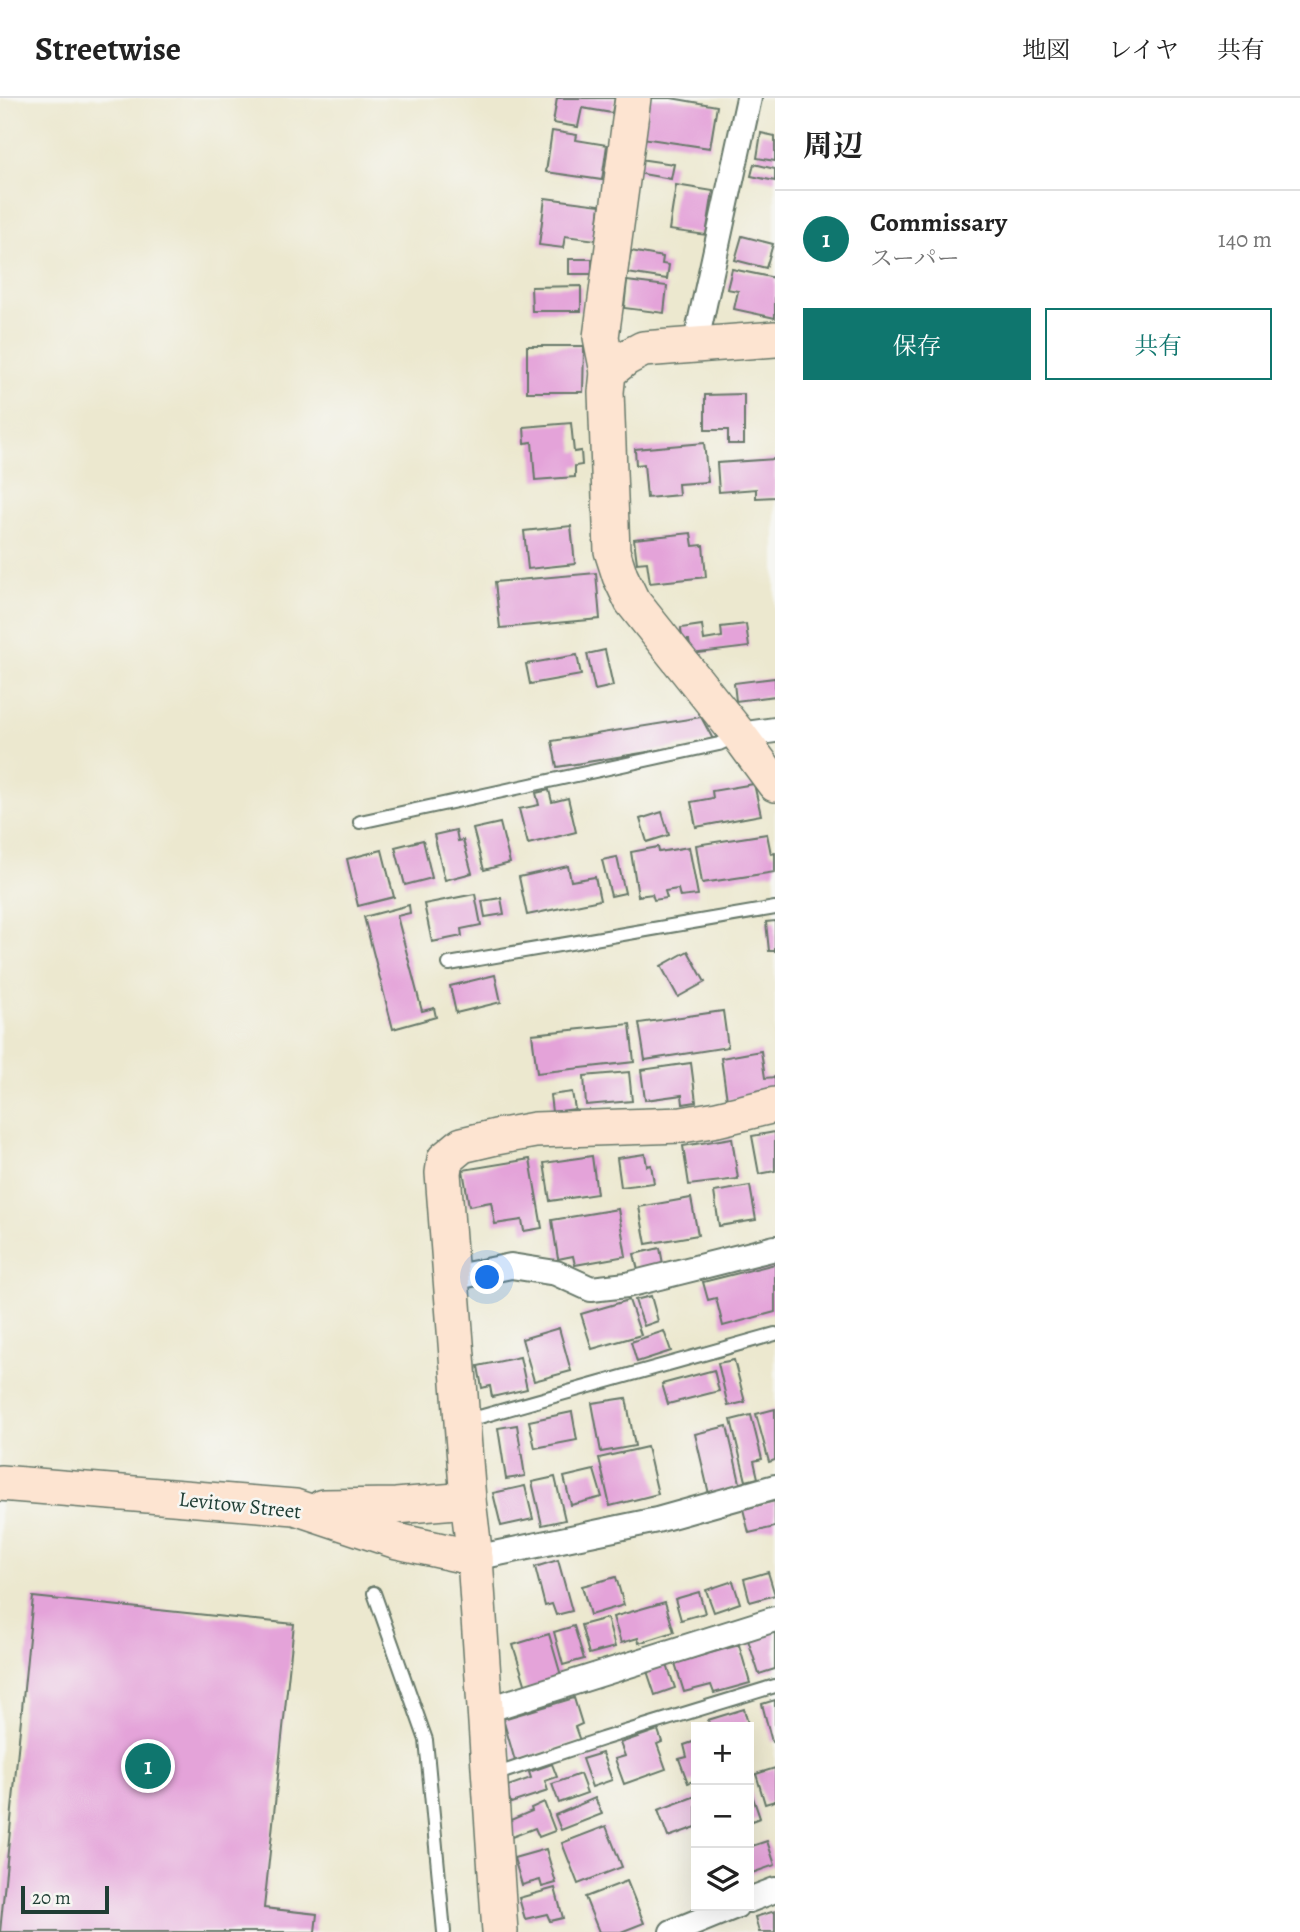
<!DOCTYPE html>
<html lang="ja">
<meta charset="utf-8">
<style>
body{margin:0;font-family:Alegreya,"Noto Serif JP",serif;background:#f2f2f2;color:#222}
.controls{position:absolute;right:21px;bottom:21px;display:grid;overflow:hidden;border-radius:0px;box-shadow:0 7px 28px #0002}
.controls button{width:63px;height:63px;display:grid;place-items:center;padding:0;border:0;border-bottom:2px solid #e0e0e0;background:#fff;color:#222;font:35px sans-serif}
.scale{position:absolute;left:21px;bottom:18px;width:88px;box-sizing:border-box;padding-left:7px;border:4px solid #1f3d34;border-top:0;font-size:19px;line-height:24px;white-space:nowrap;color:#1f3d34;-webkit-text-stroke:5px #f6f6f2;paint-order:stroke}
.you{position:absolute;left:488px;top:1180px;width:24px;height:24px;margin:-18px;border:5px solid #fff;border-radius:50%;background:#1a73e8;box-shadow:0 0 0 10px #1a73e833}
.badge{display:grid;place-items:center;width:46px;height:46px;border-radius:50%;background:#0f766e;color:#fff;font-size:23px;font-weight:700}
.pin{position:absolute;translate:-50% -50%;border:4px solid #fff;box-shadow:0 2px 7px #0006}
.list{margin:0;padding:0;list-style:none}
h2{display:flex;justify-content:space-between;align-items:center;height:91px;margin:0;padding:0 28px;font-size:30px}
h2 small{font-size:23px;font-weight:400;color:#767676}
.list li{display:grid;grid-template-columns:46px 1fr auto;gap:21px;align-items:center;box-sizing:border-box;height:98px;padding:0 28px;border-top:2px solid #e0e0e0}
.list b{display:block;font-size:26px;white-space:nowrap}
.list p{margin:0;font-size:23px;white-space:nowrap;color:#767676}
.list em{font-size:23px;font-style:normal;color:#767676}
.actions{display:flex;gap:14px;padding:21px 28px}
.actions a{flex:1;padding:16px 0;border:2px solid #0f766e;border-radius:0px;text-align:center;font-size:24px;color:#0f766e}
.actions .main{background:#0f766e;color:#fff}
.icon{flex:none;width:38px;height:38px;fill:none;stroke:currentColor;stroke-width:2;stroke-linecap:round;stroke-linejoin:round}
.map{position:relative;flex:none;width:775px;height:1834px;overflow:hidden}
header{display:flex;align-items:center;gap:42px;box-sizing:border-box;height:98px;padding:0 35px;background:#fff;border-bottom:2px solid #e0e0e0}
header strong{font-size:33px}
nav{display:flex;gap:38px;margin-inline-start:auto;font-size:24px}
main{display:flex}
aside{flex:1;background:#fff}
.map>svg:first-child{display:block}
.building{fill:#e4a3d9}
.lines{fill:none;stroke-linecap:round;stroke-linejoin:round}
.lane-casing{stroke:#67796a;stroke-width:16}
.street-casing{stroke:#67796a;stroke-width:28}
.secondary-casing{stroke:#67796a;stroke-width:38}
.lane{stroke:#fff;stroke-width:12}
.street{stroke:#fff;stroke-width:24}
.secondary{stroke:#fde4d1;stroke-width:35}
.labels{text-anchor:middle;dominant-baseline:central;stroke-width:5;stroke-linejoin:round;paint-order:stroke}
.street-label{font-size:21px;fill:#1f3d34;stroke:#f6f6f2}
</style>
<header>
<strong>Streetwise</strong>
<nav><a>地図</a><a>レイヤ</a><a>共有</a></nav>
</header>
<main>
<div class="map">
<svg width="775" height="1834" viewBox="0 0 775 1834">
<rect width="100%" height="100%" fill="#f6f6f2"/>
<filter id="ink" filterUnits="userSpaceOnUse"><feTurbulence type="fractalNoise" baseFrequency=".0143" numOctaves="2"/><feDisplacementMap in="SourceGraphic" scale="14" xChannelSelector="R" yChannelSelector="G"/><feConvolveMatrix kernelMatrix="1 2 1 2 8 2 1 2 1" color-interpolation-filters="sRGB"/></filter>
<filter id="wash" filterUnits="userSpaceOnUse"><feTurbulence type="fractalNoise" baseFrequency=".00686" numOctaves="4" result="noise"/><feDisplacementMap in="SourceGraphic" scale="28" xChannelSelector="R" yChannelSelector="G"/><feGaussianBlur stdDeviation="1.57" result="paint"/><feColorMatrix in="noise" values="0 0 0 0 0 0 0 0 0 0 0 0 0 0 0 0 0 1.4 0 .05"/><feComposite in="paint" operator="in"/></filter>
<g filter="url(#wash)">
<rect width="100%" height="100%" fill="#ece8cf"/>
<g id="blocks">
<g class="building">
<polygon points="557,0 615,0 612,15 582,10 578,29 553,25"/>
<polygon points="649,0 671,0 717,8 710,50 642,40"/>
<polygon points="552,33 577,37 576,42 607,47 602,82 546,74"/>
<polygon points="761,35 775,38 775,63 757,60"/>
<polygon points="639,61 674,66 671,81 637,75"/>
<polygon points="754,66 775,71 775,83 751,78"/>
<polygon points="676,87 713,93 706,137 669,132"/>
<polygon points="545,100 600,107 596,142 565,138 563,150 539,147"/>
<polygon points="742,138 773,146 766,170 735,162"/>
<polygon points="631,153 663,159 662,166 669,167 667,181 627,175"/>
<rect x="569" y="161" width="23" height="15"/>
<polygon points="732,171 775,180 775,220 734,211 738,193 727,191"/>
<polygon points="627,183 667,188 664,215 624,210"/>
<polygon points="581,188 581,213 532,213 531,189"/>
<polygon points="527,248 584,248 583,294 527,294"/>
<polygon points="744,296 744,346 728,346 728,332 705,332 705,297"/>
<polygon points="571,325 574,354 581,353 582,367 575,368 575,379 535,382 532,344 525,345 524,329"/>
<polygon points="704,345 708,384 678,386 679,397 647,400 644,366 636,367 635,351"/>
<polygon points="775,361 775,399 756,400 756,391 719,394 717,365"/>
<polygon points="571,428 575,466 528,471 524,433"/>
<polygon points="691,435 693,448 703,447 706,479 650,485 647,464 637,465 634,441"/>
<polygon points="596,475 600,521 500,530 495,484"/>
<polygon points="746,526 749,549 691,556 689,542 682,542 681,530 702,527 704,542 722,539 721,529"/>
<polygon points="605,552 613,588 595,592 587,556"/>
<polygon points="577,557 581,577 530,586 526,566"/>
<polygon points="775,580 775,598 736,603 734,585"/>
<polygon points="701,619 714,643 557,669 552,643"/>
<polygon points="754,686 761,717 696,729 691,704 713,700 712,693"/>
<polygon points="549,692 552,704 568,700 576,734 528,746 519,711 539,707 536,695"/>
<polygon points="662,714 669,737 647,744 640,721"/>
<polygon points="500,725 510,765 484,772 473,731"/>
<polygon points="456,732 458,743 463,742 472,775 445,782 434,737"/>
<polygon points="767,736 771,756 775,755 775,774 702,785 696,747"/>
<polygon points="423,742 432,780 405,787 395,749"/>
<polygon points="658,749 659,754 689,749 698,797 680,799 678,791 665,793 667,800 654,802 652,796 638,798 631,754"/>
<polygon points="382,752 394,799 358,808 347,761"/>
<polygon points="617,759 625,795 611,798 602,762"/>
<polygon points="568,768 571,783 595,779 600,802 527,817 519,779"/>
<polygon points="475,796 481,827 461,831 462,838 432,844 424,806"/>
<polygon points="501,800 504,816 485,819 482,803"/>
<polygon points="409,807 410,815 397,818 422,913 434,910 436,919 393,931 364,819"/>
<polygon points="775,823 775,853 769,853 766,824"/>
<polygon points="688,853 705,884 678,899 661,868"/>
<polygon points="495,877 501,904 456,915 450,888"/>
<polygon points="723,913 728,949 645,962 639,925"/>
<polygon points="630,926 634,964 537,975 532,936"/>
<polygon points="761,953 765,980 775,979 775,995 727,1002 721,960"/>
<polygon points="691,965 696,1004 683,1006 682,997 645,1002 641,972"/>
<polygon points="629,974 632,1003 586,1007 584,978"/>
<polygon points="572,994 575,1011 552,1014 550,997"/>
<polygon points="775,1034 775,1073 759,1076 752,1038"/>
<polygon points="732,1040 738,1081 689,1087 683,1048"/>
<polygon points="645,1056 647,1068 651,1067 654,1085 621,1089 617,1060"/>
<polygon points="592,1058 597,1096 550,1103 544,1065"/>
<polygon points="530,1061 542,1130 524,1133 522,1122 495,1126 491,1104 469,1108 463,1072"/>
<polygon points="750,1088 756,1122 719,1128 714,1094"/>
<polygon points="691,1100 698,1137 646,1146 639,1109"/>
<polygon points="618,1111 626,1158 575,1167 573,1158 558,1161 552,1122"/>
<polygon points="660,1150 664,1171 639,1176 634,1156"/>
<polygon points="775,1166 775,1214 723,1228 716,1200 708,1202 703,1184"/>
<polygon points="651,1198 658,1223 644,1228 635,1202"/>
<polygon points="629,1202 641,1237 592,1251 581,1216"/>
<polygon points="559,1230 571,1273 534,1283 522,1241"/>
<polygon points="664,1233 671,1253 637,1264 631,1244"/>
<polygon points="520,1259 527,1291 492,1299 490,1288 482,1290 478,1268"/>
<polygon points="734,1262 745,1304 728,1308 718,1265"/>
<polygon points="714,1272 719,1293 668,1306 662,1286"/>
<polygon points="626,1300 635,1348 601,1354 592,1305"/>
<polygon points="775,1311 775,1362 769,1364 756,1316"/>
<polygon points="572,1314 577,1342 535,1350 529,1323"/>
<polygon points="751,1317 762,1361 754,1363 758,1380 746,1383 731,1322"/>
<polygon points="517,1327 525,1378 506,1381 498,1330"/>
<polygon points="727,1328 741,1389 709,1396 695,1336"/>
<polygon points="647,1349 658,1396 610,1408 599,1360"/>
<polygon points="594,1372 602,1399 571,1407 564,1379"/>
<polygon points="555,1379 565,1422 542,1427 532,1384"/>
<polygon points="525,1388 533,1421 501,1428 493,1395"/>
<polygon points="775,1403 775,1429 749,1435 743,1411"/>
<polygon points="558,1462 572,1513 556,1517 552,1506 545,1508 535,1469"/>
<polygon points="768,1474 775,1497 750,1504 744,1481"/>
<polygon points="616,1479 624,1507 590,1517 582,1488"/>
<polygon points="733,1483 740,1505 714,1514 706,1492"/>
<polygon points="699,1494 705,1515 681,1522 675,1501"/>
<polygon points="33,1499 294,1526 264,1810 317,1816 315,1834 0,1834"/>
<polygon points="665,1504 674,1534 639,1545 638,1540 621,1545 613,1519"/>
<polygon points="607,1520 615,1549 589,1556 581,1527"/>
<polygon points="574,1528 584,1561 563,1567 554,1534"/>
<polygon points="775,1533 775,1571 759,1576 748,1542"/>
<polygon points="549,1536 562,1581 527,1592 513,1547"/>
<polygon points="739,1547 750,1585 714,1595 711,1587 684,1594 675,1565"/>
<polygon points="667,1567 675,1590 655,1597 647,1573"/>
<polygon points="574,1600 582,1626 575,1629 580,1643 515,1663 503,1621"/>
<polygon points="775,1602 775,1643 772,1644 762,1606"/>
<polygon points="744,1611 749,1629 710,1629 708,1622"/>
<polygon points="658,1632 662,1644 657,1646 666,1671 624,1686 615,1661 625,1658 620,1645"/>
<polygon points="696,1643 696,1682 688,1685 679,1661 687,1659 684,1647"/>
<polygon points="602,1655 612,1682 592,1689 582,1661"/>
<polygon points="552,1666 557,1679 545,1683 548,1693 511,1705 505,1689 531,1680 529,1674"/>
<polygon points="775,1670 775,1703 765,1706 756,1676"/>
<polygon points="580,1676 587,1695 559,1705 552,1686"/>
<polygon points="749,1688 760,1720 749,1724"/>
<polygon points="696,1698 696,1729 668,1739 658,1712"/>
<polygon points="595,1700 602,1716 561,1732 555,1717"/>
<polygon points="544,1704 555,1733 539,1739 535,1730 512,1739 506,1724 532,1713 531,1710"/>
<polygon points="606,1728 622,1769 578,1786 562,1745"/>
<polygon points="767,1743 775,1767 749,1776 749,1749"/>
<polygon points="546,1751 556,1785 542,1789 540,1782 522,1787 514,1760"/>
<polygon points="627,1783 644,1825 621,1834 599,1834 585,1799"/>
<polygon points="555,1790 563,1820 550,1823 547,1816 525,1821 519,1800"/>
<polygon points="775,1813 775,1834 759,1834 755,1819"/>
</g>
</g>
</g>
<g filter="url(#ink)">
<use href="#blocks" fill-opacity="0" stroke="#67796a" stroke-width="2"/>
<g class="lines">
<g class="lane-casing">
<g id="lane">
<polyline points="360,724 719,646 738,637"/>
<polyline points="449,866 775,810"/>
<polyline points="465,1323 775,1236"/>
<polyline points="374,1495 426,1642 444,1834"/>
<polyline points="494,1677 602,1641 775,1588"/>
</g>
</g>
<g class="street-casing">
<g id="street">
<polyline points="695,248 749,0"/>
<polyline points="739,637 775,632"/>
<polyline points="452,1180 511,1168 556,1175 591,1191 627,1187 775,1150"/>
<polyline points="475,1460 657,1422 775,1389"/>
<polyline points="486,1612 775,1521"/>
<polyline points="749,1802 775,1792"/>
<polyline points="672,1834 736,1808"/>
</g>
</g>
<g class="secondary-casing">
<g id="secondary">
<polyline points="775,241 643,251 626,260 608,274 606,294 612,453 620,478 632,503 739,637 775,686"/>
<polyline points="608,274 601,239 633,0"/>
<polyline points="0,1385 295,1409 397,1443 475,1460"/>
<polyline points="323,1409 396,1408 468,1402"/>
<polyline points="500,1834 475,1460 468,1402 443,1075 445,1061 462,1047 496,1039 535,1032 682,1027 717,1021 775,1007"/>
</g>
</g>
<use href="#lane" class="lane"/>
<use href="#street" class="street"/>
<use href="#secondary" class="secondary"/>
</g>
</g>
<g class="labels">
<g class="street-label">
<text transform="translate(240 1407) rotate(6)">Levitow Street</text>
</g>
</g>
</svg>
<div class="controls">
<button>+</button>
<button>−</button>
<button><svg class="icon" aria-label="layers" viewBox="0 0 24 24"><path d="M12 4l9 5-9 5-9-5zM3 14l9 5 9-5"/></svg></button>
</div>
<div class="scale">20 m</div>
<div class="you"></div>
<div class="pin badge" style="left:148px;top:1668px">1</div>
</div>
<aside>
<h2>周辺<small></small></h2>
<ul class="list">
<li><span class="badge">1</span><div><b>Commissary</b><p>スーパー</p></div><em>140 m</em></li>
</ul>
<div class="actions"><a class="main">保存</a><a>共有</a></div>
</aside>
</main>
